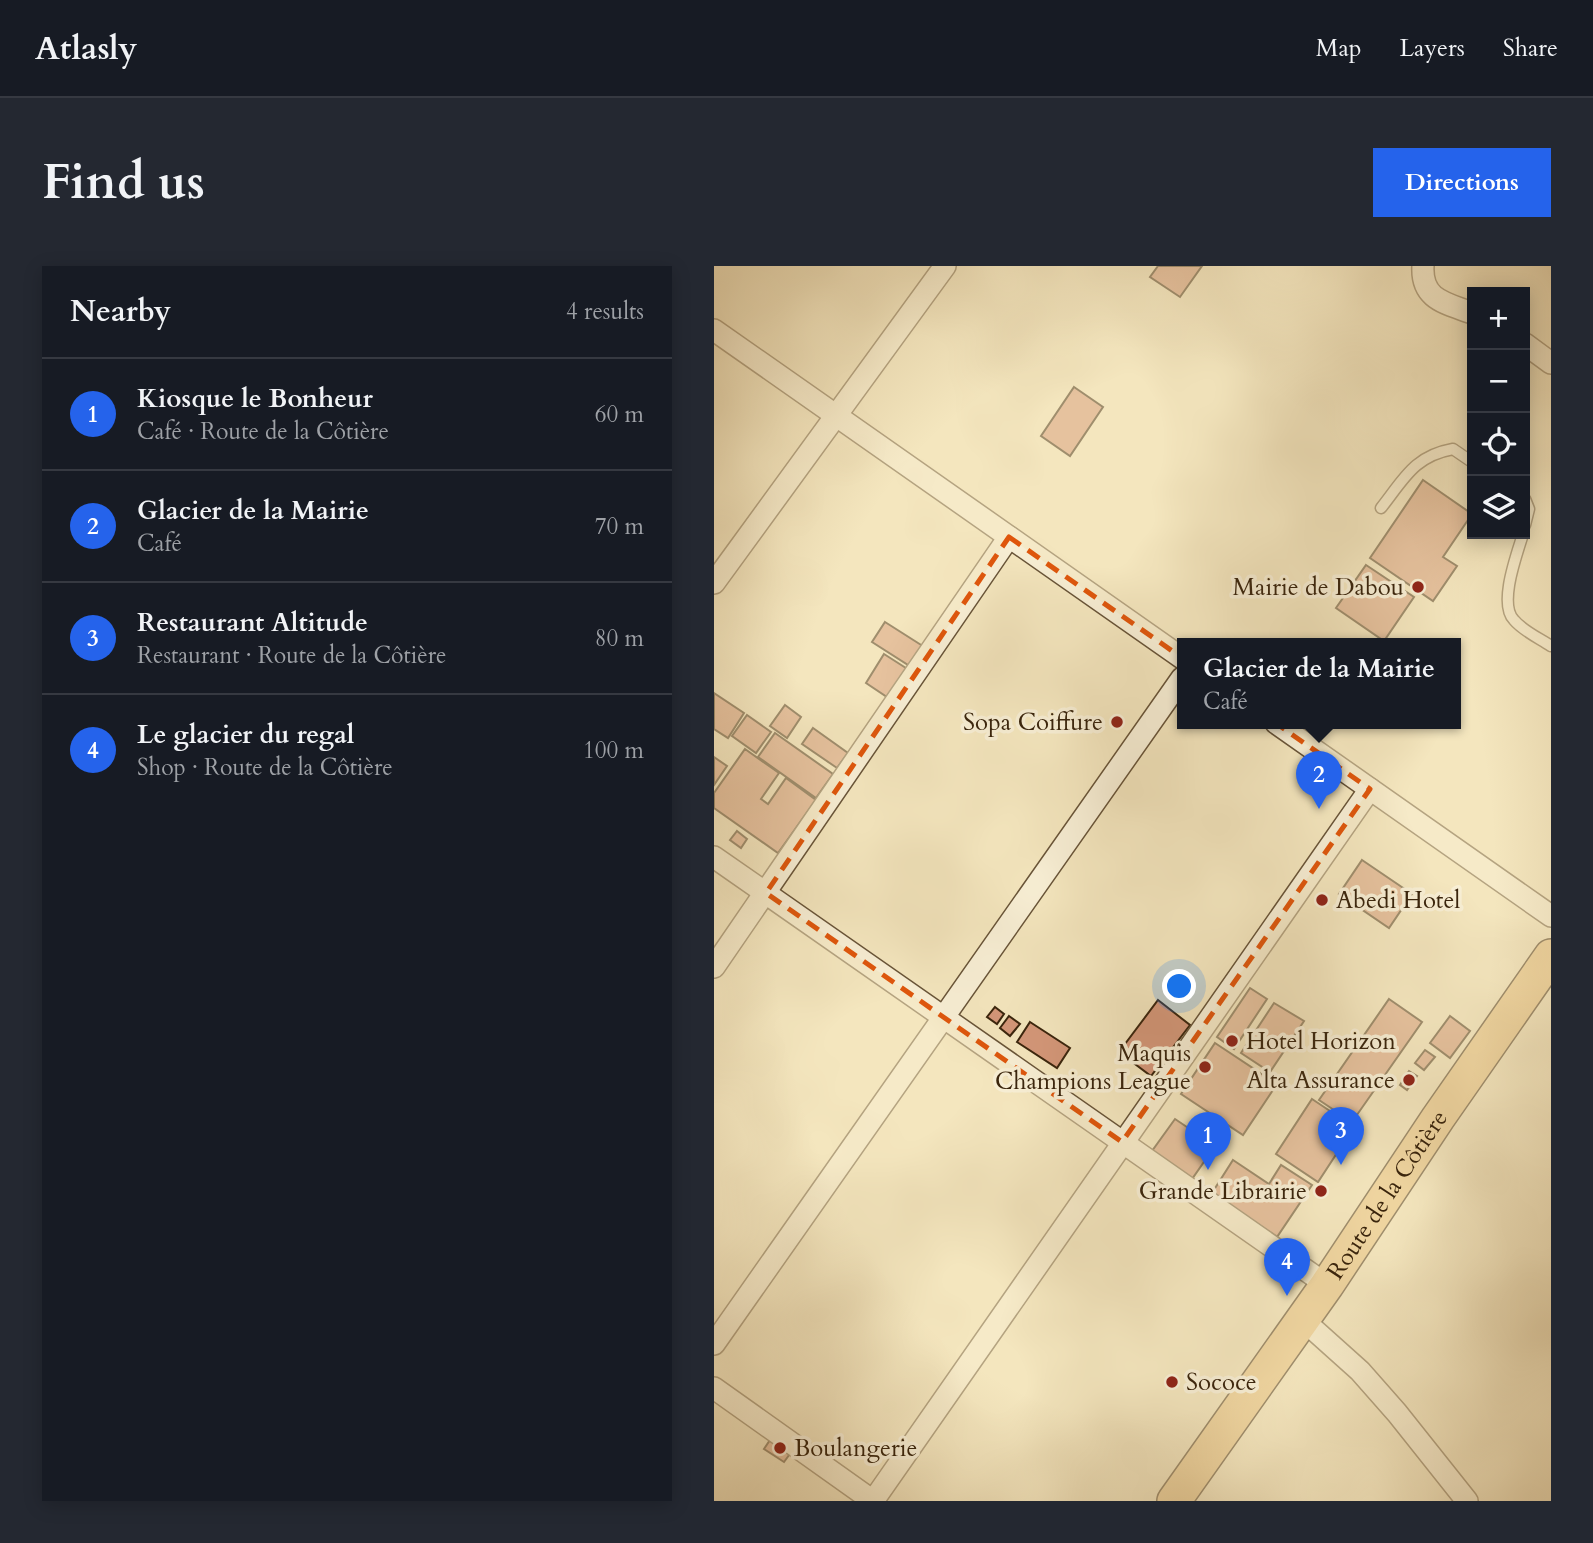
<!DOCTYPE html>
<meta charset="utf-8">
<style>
body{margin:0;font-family:Cardo,serif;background:#242831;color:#f1f3f6}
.controls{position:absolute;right:21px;top:21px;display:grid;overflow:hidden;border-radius:0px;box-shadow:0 4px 18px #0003}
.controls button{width:63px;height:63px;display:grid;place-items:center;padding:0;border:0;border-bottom:2px solid #363941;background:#171b24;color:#f1f3f6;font:35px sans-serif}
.you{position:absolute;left:466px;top:721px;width:24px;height:24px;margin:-18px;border:5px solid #fff;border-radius:50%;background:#1a73e8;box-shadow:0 0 0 10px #1a73e833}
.badge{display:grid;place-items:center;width:46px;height:46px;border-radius:50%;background:#2563eb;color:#fff;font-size:23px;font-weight:700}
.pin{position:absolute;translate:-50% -58px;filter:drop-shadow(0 2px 4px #0008)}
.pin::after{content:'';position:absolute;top:37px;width:24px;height:21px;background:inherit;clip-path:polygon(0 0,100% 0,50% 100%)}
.popup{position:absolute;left:463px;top:372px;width:284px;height:91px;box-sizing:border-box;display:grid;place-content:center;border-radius:0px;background:#171b24;filter:drop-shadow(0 2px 5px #0005);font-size:23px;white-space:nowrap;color:#9ea1a6}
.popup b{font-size:26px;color:#f1f3f6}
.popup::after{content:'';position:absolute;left:50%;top:100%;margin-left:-14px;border:14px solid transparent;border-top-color:#171b24}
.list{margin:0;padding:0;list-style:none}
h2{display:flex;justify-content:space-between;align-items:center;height:91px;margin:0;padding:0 28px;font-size:30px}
h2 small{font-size:23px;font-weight:400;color:#9ea1a6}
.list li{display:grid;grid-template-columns:46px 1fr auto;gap:21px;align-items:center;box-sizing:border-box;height:112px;padding:0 28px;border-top:2px solid #363941}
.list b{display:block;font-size:26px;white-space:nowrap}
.list p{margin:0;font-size:23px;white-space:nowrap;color:#9ea1a6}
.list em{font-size:23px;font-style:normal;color:#9ea1a6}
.icon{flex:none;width:38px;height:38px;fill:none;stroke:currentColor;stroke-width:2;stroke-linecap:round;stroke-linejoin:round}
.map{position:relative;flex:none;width:837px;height:1235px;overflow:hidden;border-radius:0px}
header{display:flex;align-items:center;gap:42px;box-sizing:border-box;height:98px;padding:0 35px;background:#171b24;border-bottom:2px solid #363941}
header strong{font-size:33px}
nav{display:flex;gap:38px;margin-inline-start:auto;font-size:24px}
.intro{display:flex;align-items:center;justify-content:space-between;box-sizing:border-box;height:168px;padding:0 42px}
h1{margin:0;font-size:49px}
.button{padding:18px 32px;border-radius:0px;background:#2563eb;color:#fff;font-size:24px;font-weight:700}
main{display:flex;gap:42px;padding:0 42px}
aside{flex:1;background:#171b24;border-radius:0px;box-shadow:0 4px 18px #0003}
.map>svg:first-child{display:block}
.building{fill:#d49779;stroke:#39240c;stroke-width:2}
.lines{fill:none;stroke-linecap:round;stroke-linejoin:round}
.lane-casing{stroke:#685438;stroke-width:13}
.street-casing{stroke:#685438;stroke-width:24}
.primary-casing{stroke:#39240c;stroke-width:36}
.lane{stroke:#f8efd5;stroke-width:10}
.street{stroke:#f8efd5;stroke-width:21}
.primary{stroke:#eac37f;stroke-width:33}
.marked{fill:none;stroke:#df560c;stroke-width:5;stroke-dasharray:14 9;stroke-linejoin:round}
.poi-dot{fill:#8f2418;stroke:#f8efd5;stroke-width:2.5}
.labels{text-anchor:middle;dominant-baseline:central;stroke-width:7;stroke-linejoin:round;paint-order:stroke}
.poi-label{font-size:24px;fill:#39240c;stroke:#f8efd5;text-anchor:end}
.street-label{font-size:24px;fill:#39240c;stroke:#f8efd5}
</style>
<header>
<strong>Atlasly</strong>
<nav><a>Map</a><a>Layers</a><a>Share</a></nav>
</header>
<div class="intro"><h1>Find us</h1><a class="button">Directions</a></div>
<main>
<aside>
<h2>Nearby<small>4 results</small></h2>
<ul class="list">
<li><span class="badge">1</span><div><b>Kiosque le Bonheur</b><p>Café · Route de la Côtière</p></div><em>60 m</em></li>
<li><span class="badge">2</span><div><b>Glacier de la Mairie</b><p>Café</p></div><em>70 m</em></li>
<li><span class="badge">3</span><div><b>Restaurant Altitude</b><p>Restaurant · Route de la Côtière</p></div><em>80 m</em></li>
<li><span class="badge">4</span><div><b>Le glacier du regal</b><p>Shop · Route de la Côtière</p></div><em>100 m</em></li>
</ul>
</aside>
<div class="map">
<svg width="837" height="1235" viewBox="0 0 837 1235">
<rect width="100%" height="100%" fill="#f4e6be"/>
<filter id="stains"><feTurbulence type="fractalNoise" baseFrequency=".00286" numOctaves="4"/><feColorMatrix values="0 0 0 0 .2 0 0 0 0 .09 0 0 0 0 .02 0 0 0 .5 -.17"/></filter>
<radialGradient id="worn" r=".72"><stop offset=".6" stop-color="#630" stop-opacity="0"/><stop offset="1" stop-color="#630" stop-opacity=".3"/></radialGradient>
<g class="building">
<polygon points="444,0 488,0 466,31 436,11"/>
<polygon points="360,121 389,141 356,190 327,170"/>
<polygon points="709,214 758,248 729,291 743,300 719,335 656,292"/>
<polygon points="652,299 700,331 670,375 622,342"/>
<polygon points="171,356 215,384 202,404 158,376"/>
<polygon points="170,388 195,404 176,433 152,417"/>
<polygon points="0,427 30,447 14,472 0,463"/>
<polygon points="71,439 87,451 73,472 56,460"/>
<polygon points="33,449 57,466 42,487 18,470"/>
<polygon points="99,462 134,487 123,502 88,478"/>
<polygon points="61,467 119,508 102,532 44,491"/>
<polygon points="31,483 65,507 47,533 54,538 72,512 102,534 64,587 0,542 0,527"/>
<polygon points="0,491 13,500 0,519"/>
<polygon points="23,565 33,573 27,582 16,574"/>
<polygon points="648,594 698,628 675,662 625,628"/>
<polygon points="536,722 553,733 520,783 503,771"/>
<polygon points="675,733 708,756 638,856 605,834"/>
<polygon points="444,734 476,759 437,810 405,786"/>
<polygon points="560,737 590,755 556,806 527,787"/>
<polygon points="281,741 290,748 283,758 273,751"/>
<polygon points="295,750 306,758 296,770 286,762"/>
<polygon points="736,750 756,765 736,792 716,777"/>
<polygon points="316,756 356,782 343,802 303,776"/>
<polygon points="501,777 563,818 529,869 467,828"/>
<polygon points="711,784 721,791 710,804 701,797"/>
<polygon points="695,805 703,810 693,824 686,819"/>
<polygon points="598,833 640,861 604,916 562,888"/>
<polygon points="461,853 501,880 478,913 438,885"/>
<polygon points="519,894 555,918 567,899 598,919 563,971 498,927"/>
<polygon points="58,1171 78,1185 70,1196 50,1183"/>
</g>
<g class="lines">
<g class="lane-casing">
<g id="lane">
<polyline points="811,233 815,243 811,259"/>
<path d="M 667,242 C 690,213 700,190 739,183 L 758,196"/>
<path d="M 809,268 C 803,288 784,338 800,354 C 809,365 825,372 837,380"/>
</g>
</g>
<g class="street-casing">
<g id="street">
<path d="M 709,0 C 707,34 732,37 758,47"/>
<polyline points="0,64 468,392"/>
<polyline points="811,78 837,97"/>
<polyline points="0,317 231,0"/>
<polyline points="562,457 837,650"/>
<polyline points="0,591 613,1019"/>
<polyline points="0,701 295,271"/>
<polyline points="588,1053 646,1105 683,1147 753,1235"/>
<polyline points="0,1078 468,412"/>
<polyline points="0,1122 159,1235"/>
<polyline points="159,1235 656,523"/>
</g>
</g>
<g class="primary-casing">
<g id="primary">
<path id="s1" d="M 460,1235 L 613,1019 L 724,852 L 837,690"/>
</g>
</g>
<use href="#lane" class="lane"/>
<use href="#street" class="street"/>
<use href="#primary" class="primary"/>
</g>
<path d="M0 0H837V1235H0ZM 295,271 L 656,523 L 408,876 L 52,627 Z" fill="#f4e6be" fill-opacity=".55" fill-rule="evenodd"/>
<path class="marked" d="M 295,271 L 656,523 L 408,876 L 52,627 Z"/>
<g class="poi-dot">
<circle cx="704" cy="321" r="7"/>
<circle cx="403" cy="456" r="7"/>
<circle cx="608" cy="634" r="7"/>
<circle cx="518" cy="775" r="7"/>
<circle cx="491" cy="801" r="7"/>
<circle cx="695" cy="814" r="7"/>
<circle cx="607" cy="925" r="7"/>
<circle cx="458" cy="1116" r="7"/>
<circle cx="66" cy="1182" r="7"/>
</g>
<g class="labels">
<g class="poi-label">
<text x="690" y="321">Mairie de Dabou</text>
<text x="389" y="456">Sopa Coiffure</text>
<text x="622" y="634" text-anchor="start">Abedi Hotel</text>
<text x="532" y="775" text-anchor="start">Hotel Horizon</text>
<text x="477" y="787">Maquis<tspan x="477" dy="28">Champions League</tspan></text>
<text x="681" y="814">Alta Assurance</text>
<text x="593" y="925">Grande Librairie</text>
<text x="472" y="1116" text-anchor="start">Sococe</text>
<text x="80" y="1182" text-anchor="start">Boulangerie</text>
</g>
<g class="street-label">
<text stroke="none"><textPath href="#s1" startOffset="373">Route de la Côtière</textPath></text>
</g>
</g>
<rect width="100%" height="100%" filter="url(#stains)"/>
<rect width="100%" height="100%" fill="url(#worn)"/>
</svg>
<div class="controls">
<button>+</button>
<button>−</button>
<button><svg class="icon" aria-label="locate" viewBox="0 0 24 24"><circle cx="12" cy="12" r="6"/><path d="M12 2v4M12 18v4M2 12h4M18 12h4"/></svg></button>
<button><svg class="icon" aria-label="layers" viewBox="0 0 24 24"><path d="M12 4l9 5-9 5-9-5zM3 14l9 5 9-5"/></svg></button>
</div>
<div class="you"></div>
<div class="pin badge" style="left:494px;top:904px">1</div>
<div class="pin badge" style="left:605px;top:543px">2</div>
<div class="popup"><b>Glacier de la Mairie</b>Café</div>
<div class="pin badge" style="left:627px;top:899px">3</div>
<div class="pin badge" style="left:573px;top:1030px">4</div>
</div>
</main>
